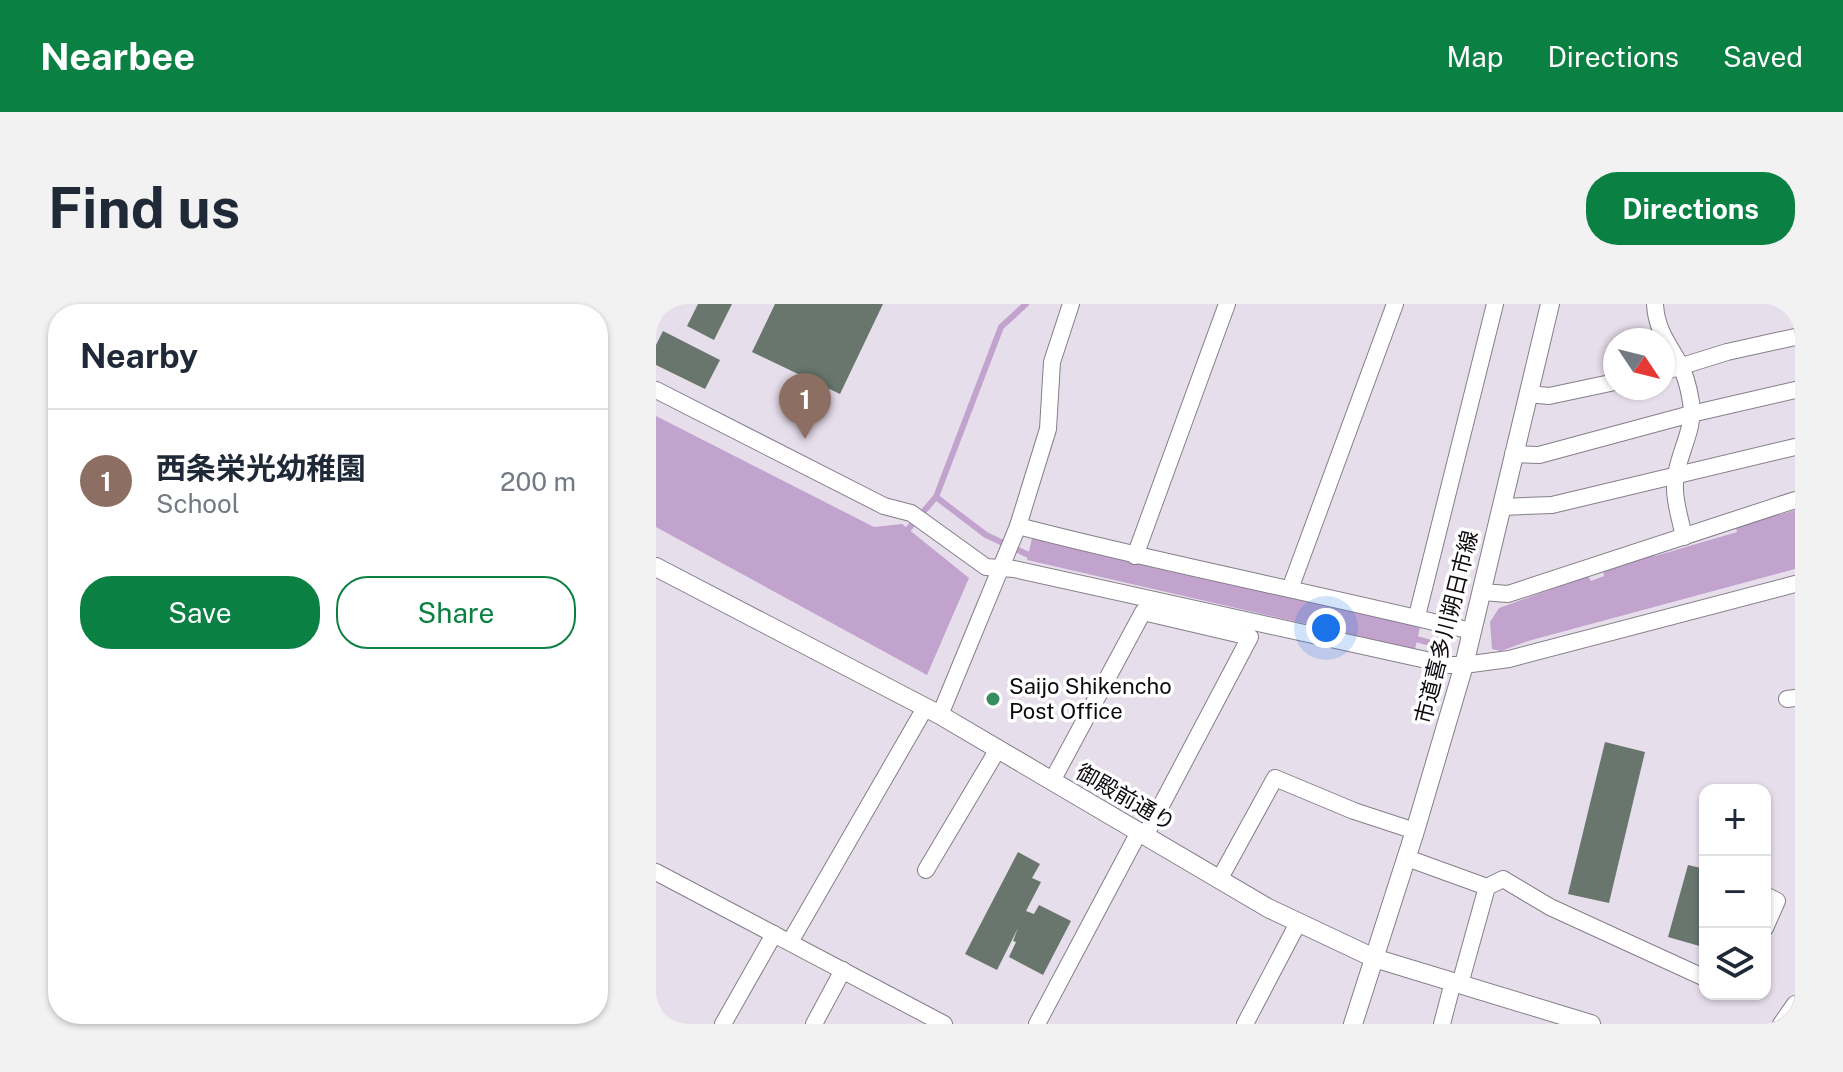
<!DOCTYPE html>
<meta charset="utf-8">
<style>
body{margin:0;font-family:"Public Sans","Noto Sans JP",sans-serif;background:#f2f2f3;color:#1f2937}
.controls{position:absolute;right:24px;bottom:24px;display:grid;overflow:hidden;border-radius:16px;box-shadow:0 2px 6px #0004}
.controls button{width:72px;height:72px;display:grid;place-items:center;padding:0;border:0;border-bottom:2px solid #e0e1e3;background:#fff;color:#1f2937;font:40px sans-serif}
.compass{position:absolute;left:947px;top:24px;width:72px;height:72px;border-radius:50%;background:#fff;box-shadow:0 2px 6px #0004;rotate:125deg}
.you{position:absolute;left:670px;top:324px;width:28px;height:28px;margin:-20px;border:6px solid #fff;border-radius:50%;background:#1a73e8;box-shadow:0 0 0 12px #1a73e833}
.badge{display:grid;place-items:center;width:52px;height:52px;border-radius:50%;background:#0b8043;color:#fff;font-size:26px;font-weight:700}
.pin{position:absolute;translate:-50% -66px;filter:drop-shadow(0 2px 4px #0008)}
.pin::after{content:'';position:absolute;top:42px;width:28px;height:24px;background:inherit;clip-path:polygon(0 0,100% 0,50% 100%)}
.list{margin:0;padding:0;list-style:none}
h2{display:flex;justify-content:space-between;align-items:center;height:104px;margin:0;padding:0 32px;font-size:34px}
h2 small{font-size:26px;font-weight:400;color:#747a83}
.list li{display:grid;grid-template-columns:52px 1fr auto;gap:24px;align-items:center;box-sizing:border-box;height:144px;padding:0 32px;border-top:2px solid #e0e1e3}
.list b{display:block;font-size:30px;white-space:nowrap}
.list p{margin:0;font-size:26px;white-space:nowrap;color:#747a83}
.list em{font-size:26px;font-style:normal;color:#747a83}
.actions{display:flex;gap:16px;padding:24px 32px}
.actions a{flex:1;padding:18px 0;border:2px solid #0b8043;border-radius:32px;text-align:center;font-size:28px;color:#0b8043}
.actions .main{background:#0b8043;color:#fff}
.icon{flex:none;width:44px;height:44px;fill:none;stroke:currentColor;stroke-width:2;stroke-linecap:round;stroke-linejoin:round}
.map{position:relative;flex:none;width:1139px;height:720px;overflow:hidden;border-radius:32px}
header{display:flex;align-items:center;gap:48px;box-sizing:border-box;height:112px;padding:0 40px;background:#0b8043;color:#fff}
header strong{font-size:38px}
nav{display:flex;gap:44px;margin-inline-start:auto;font-size:28px}
.intro{display:flex;align-items:center;justify-content:space-between;box-sizing:border-box;height:192px;padding:0 48px}
h1{margin:0;font-size:56px}
.button{padding:20px 36px;border-radius:32px;background:#0b8043;color:#fff;font-size:28px;font-weight:700}
main{display:flex;gap:48px;padding:0 48px}
aside{flex:1;background:#fff;border-radius:32px;box-shadow:0 2px 6px #0004}
.map>svg:first-child{display:block}
.water{fill:#c1a3cd}
.lines{fill:none;stroke-linecap:round;stroke-linejoin:round}
.stream{stroke:#c1a3cd;stroke-width:6}
.building{fill:#68766d}
.minor-casing{stroke:#867e8a;stroke-width:18}
.tertiary-casing{stroke:#867e8a;stroke-width:20}
.minor{stroke:#fff;stroke-width:16}
.tertiary{stroke:#fff;stroke-width:18}
.poi-dot{fill:#388d60;stroke:#fff;stroke-width:3}
.labels{text-anchor:middle;dominant-baseline:central;stroke-width:7;stroke-linejoin:round;paint-order:stroke}
.street-label{font-size:22px;fill:#0d0a0f;stroke:#fff}
.poi-label{font-size:22px;fill:#0d0a0f;stroke:#fff;text-anchor:start}
</style>
<header>
<strong>Nearbee</strong>
<nav><a>Map</a><a>Directions</a><a>Saved</a></nav>
</header>
<div class="intro"><h1>Find us</h1><a class="button">Directions</a></div>
<main>
<aside>
<h2>Nearby<small></small></h2>
<ul class="list">
<li><span class="badge" style="background:#8d6e63">1</span><div><b>西条栄光幼稚園</b><p>School</p></div><em>200 m</em></li>
</ul>
<div class="actions"><a class="main">Save</a><a>Share</a></div>
</aside>
<div class="map">
<svg width="1139" height="720" viewBox="0 0 1139 720">
<rect width="100%" height="100%" fill="#e7deeb"/>
<g class="water">
<polygon points="0,112 218,223 246,220 313,274 271,371 0,223"/>
<polygon points="1139,206 1139,265 872,337 845,347 836,345 834,318 843,304 932,272 935,277 948,272 947,267 997,250 999,252 1006,250 1081,228 1080,224"/>
<polygon points="377,230 765,319 759,345 371,256"/>
</g>
<g class="lines">
<g class="stream">
<polyline points="280,193 330,231 379,254"/>
<polyline points="248,230 280,193 345,23 370,0"/>
<polyline points="753,333 789,343"/>
</g>
</g>
<g class="building">
<polygon points="42,0 76,0 58,36 31,22"/>
<polygon points="119,0 227,0 184,90 96,48"/>
<polygon points="7,27 64,56 49,85 0,61 0,41"/>
<polygon points="949,438 989,448 953,599 912,590"/>
<polygon points="362,548 384,560 376,574 385,578 370,607 378,610 383,601 415,617 387,671 353,653 360,638 357,637 362,624 341,666 309,650"/>
<polygon points="1032,561 1049,565 1049,634 1047,643 1012,633"/>
</g>
<g class="lines">
<g class="minor-casing">
<g id="minor">
<path d="M 999,0 C 1000,23 1010,37 1022,57 C 1029,69 1033,85 1035,98 C 1039,124 1024,146 1020,171 C 1016,191 1024,213 1028,233"/>
<polyline points="1007,68 1071,48 1139,33"/>
<polyline points="0,86 228,202 255,209 330,263 358,265 793,361 808,361 853,355 1139,280"/>
<polyline points="872,90 893,92 959,78"/>
<polyline points="857,150 883,151 1035,110 1139,86"/>
<polyline points="845,203 896,201 1139,143"/>
<path d="M 362,222 C 512,261 665,290 815,327"/>
<polyline points="479,252 571,0"/>
<polyline points="634,285 739,0"/>
<polyline points="826,288 852,290 1139,196"/>
<polyline points="761,312 839,0"/>
<polyline points="1131,395 1139,394"/>
<polyline points="284,411 362,222 392,125 396,58 415,0"/>
<polyline points="396,477 487,308 594,333 489,532"/>
<polyline points="751,554 831,583"/>
<polyline points="270,566 342,445"/>
<polyline points="0,568 288,720"/>
<polyline points="563,576 619,474 698,507 759,527"/>
<polyline points="1109,591 1121,597 1109,624"/>
<polyline points="134,638 269,404"/>
<polyline points="804,680 831,583 847,575 894,603 1049,674"/>
<polyline points="67,720 118,630"/>
<polyline points="158,720 187,666"/>
<polyline points="381,720 483,528"/>
<polyline points="589,720 642,619"/>
<polyline points="786,720 797,678"/>
<polyline points="1125,720 1139,700"/>
</g>
</g>
<g class="tertiary-casing">
<g id="tertiary">
<polyline points="0,263 284,411 612,604 718,654 935,720"/>
<polyline points="697,720 759,527 808,361 894,0"/>
</g>
</g>
<use href="#minor" class="minor"/>
<use href="#tertiary" class="tertiary"/>
</g>
<circle class="poi-dot" cx="337" cy="395" r="8"/>
<g class="labels">
<g class="street-label">
<text transform="translate(790 323) rotate(-76)">市道喜多川朔日市線</text>
<text transform="translate(470 493) rotate(30)">御殿前通り</text>
</g>
<g class="poi-label">
<text x="353" y="382">Saijo Shikencho<tspan x="353" dy="25">Post Office</tspan></text>
</g>
</g>
</svg>
<div class="controls">
<button>+</button>
<button>−</button>
<button><svg class="icon" aria-label="layers" viewBox="0 0 24 24"><path d="M12 4l9 5-9 5-9-5zM3 14l9 5 9-5"/></svg></button>
</div>
<svg class="compass" viewBox="-18 -18 36 36"><path d="M0-13l5 13h-10z" fill="#e53935"/><path d="M0 13l5-13h-10z" fill="#747a83"/></svg>
<div class="you"></div>
<div class="pin badge" style="left:149px;top:135px;background:#8d6e63">1</div>
</div>
</main>
